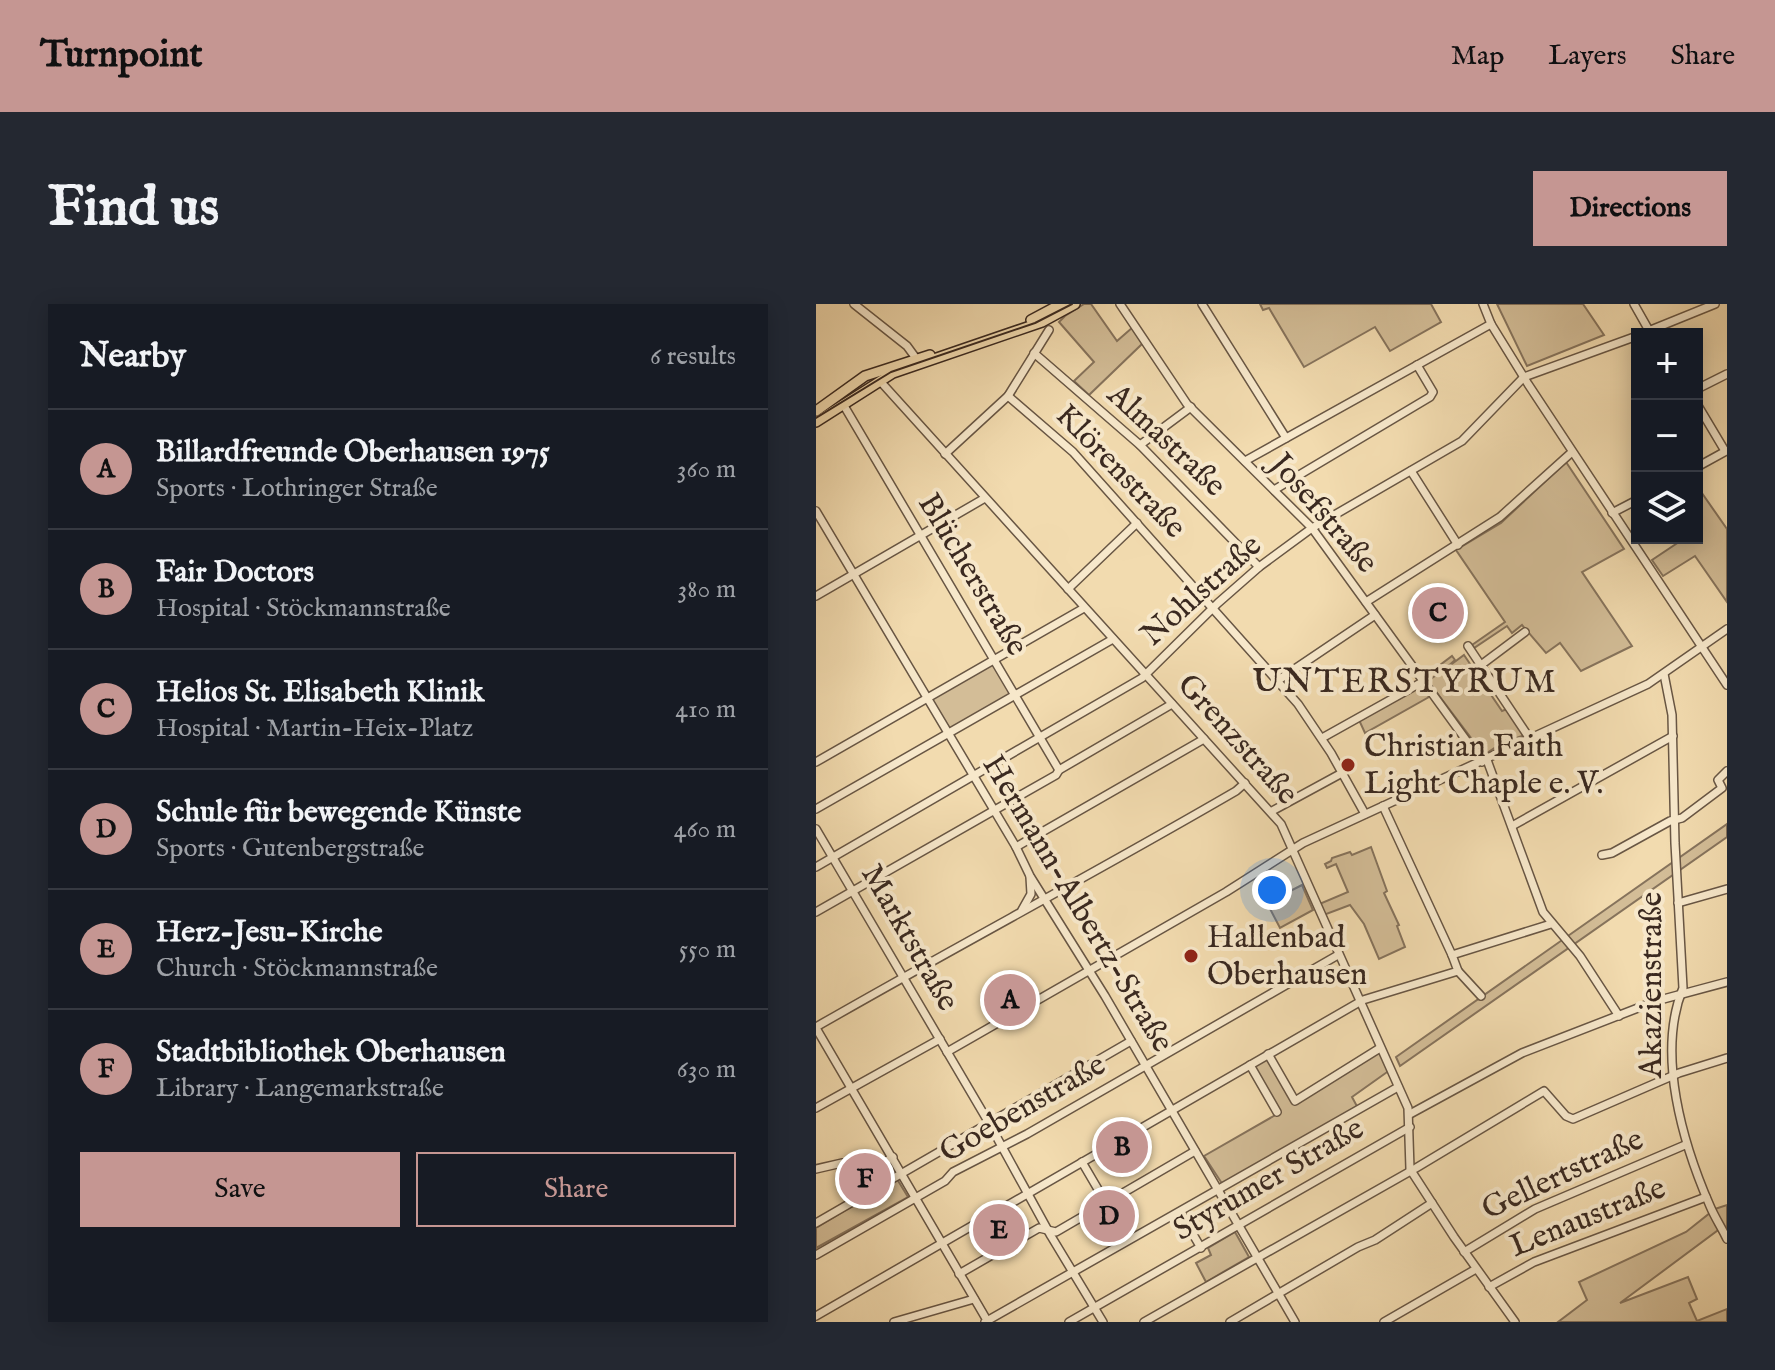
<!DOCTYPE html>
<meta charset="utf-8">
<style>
body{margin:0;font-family:"IM FELL English",serif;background:#242831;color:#f1f3f6}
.controls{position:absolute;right:24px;top:24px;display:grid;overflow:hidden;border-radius:0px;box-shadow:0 4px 20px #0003}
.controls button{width:72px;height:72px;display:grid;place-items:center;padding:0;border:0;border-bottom:2px solid #363941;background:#171b24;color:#f1f3f6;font:40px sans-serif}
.you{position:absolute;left:456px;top:586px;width:28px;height:28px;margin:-20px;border:6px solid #fff;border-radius:50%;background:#1a73e8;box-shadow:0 0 0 12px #1a73e833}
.badge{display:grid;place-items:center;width:52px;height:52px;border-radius:50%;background:#c59692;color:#111;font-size:26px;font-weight:700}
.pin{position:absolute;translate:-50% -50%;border:4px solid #fff;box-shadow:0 2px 8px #0006}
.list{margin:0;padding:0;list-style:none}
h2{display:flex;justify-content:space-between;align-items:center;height:104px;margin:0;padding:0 32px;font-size:34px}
h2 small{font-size:26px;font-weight:400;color:#9ea1a6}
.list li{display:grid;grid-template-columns:52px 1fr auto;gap:24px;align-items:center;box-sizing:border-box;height:120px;padding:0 32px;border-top:2px solid #363941}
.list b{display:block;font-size:30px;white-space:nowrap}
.list p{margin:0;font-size:26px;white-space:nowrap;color:#9ea1a6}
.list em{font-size:26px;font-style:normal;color:#9ea1a6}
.actions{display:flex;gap:16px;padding:24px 32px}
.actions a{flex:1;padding:18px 0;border:2px solid #c59692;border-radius:0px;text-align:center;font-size:28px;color:#c59692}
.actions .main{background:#c59692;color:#111}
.icon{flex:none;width:44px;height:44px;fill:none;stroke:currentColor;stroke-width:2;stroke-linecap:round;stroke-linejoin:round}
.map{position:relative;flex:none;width:911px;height:1018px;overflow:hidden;border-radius:0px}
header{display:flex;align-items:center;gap:48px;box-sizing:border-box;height:112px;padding:0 40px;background:#c59692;color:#111}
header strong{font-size:38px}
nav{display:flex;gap:44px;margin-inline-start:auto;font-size:28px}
.intro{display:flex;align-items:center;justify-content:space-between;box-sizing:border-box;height:192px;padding:0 48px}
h1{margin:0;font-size:56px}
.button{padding:20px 36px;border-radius:0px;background:#c59692;color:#111;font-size:28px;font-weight:700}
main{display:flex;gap:48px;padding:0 48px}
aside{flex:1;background:#171b24;border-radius:0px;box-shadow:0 4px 20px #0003}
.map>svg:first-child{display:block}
.green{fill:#d3bd97;stroke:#86735c;stroke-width:2}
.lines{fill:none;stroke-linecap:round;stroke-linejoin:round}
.minor-casing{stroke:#685644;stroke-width:10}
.major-casing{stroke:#3a2920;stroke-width:12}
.minor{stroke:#f7e8cb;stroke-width:7}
.major{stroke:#f2dbaf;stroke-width:9}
.tram{stroke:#3a2920;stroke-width:2}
.poi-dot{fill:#8f2418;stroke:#f7e8cb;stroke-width:3}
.labels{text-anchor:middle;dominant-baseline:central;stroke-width:8;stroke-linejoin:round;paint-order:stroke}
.street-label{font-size:32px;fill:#3a2920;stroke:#f7e8cb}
.poi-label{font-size:32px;fill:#3a2920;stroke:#f7e8cb;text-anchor:start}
.neighbourhood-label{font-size:34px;letter-spacing:2px;fill:#3a2920;stroke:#f7e8cb}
</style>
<header>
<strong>Turnpoint</strong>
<nav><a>Map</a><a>Layers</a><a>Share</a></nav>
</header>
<div class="intro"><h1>Find us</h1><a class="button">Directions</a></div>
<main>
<aside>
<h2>Nearby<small>6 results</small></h2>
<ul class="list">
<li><span class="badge">A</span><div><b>Billardfreunde Oberhausen 1975</b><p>Sports · Lothringer Straße</p></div><em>360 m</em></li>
<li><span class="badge">B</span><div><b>Fair Doctors</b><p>Hospital · Stöckmannstraße</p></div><em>380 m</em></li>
<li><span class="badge">C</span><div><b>Helios St. Elisabeth Klinik</b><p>Hospital · Martin-Heix-Platz</p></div><em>410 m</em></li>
<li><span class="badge">D</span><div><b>Schule für bewegende Künste</b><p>Sports · Gutenbergstraße</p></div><em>460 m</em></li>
<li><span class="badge">E</span><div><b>Herz-Jesu-Kirche</b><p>Church · Stöckmannstraße</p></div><em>550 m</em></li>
<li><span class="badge">F</span><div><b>Stadtbibliothek Oberhausen</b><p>Library · Langemarkstraße</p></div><em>630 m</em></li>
</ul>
<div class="actions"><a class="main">Save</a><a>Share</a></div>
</aside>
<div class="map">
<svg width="911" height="1018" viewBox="0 0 911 1018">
<rect width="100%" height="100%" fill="#f2dbaf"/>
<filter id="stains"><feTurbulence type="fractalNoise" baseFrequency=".0025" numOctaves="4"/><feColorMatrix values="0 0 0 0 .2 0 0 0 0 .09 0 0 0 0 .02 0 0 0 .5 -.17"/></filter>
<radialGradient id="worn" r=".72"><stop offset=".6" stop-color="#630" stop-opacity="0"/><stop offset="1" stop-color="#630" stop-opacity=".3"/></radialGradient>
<g class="green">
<polygon points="268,0 275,0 301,37 317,23 327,39 273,91 258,77 278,58 243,18 249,12"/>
<polygon points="444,0 615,0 625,18 574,47 559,23 488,63 453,4 447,6"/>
<polygon points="681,0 767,0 788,31 711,62"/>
<polygon points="750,158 808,245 766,268 816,342 765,367 744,339 730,349 706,321 696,329 691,322 658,344 656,341 689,318 640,246 685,219"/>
<polygon points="881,182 911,225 911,298 879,252 847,272 836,256 869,234 881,234 881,226 884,223 881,218"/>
<polygon points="648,351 686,407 691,405 709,431 686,439 668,451 612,377 623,369 620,364 636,352 639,356 629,365"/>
<polygon points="178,356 200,392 132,429 111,394"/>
<polygon points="605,382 613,393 549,429 543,416"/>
<polygon points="911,520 911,533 584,762 580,753"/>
<polygon points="555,543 571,587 568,589 583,621 581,622 589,643 563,655 548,620 534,601 505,612 501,601 532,588 520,560 511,564 509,560 515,557 516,554 534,548 536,551"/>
<polygon points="486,581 497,606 464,624 451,599"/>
<polygon points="564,744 574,766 536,793 543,806 407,881 388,852 463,809 436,763 452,750 479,796"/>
<polygon points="81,875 92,893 0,944 0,924"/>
<polygon points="911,901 911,927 905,924 804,999 872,973 881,995 873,999 881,1017 911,1005 911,1018 742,1018 771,996 763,978 870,928 899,905"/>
<polygon points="419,928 433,953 390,978 380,959 395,951 392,944"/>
</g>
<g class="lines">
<g class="minor-casing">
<g id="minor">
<polyline points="38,0 91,42 102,57"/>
<polyline points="304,0 371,100 496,224 666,458"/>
<polyline points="386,0 470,134"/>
<polyline points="667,0 675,20 712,80 911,381"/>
<polyline points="818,0 835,30"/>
<polyline points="825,30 899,0"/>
<polyline points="218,49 324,141 443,263"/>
<polyline points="64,77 465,520 592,804 594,865 638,933 699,1018"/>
<polyline points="881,85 911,70"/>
<polyline points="192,92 257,148 482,400 515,449 549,510"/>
<polyline points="27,100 243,466"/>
<polyline points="881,100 909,147"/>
<polyline points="324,141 375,103"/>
<polyline points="129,150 192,92 233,26"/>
<polyline points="429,157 675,20"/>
<polyline points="881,163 910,147"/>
<polyline points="595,167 642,241"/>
<polyline points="458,186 614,93 617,88 601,61"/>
<polyline points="0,207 200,543 214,572 289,692 479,1018"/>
<polyline points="796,209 821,196"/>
<polyline points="252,285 321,219"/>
<polyline points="0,292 169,194"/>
<polyline points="550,298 684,213 756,148"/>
<polyline points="652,342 714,435"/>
<polyline points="665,361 709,328"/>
<path d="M 848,370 L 856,411 L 859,539 L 867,684 C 840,750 867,840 894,902 C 899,914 906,924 911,935"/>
<polyline points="461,377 559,311"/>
<polyline points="506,434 608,377"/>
<polyline points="671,456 727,608 764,652 803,712"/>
<polyline points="0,458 268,304"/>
<polyline points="567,502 636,651"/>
<polyline points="0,505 297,335"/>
<polyline points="456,507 526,469"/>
<polyline points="696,522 857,432"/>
<polyline points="0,525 173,819 235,932 287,1018"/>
<polyline points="200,543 388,435"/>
<polyline points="786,551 796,549 854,517 866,514 906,484 902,476 911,467"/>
<polyline points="0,563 326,374 402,299 443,263 496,224 646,137 708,73 821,32"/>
<polyline points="862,599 911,585"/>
<polyline points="206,606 215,590 214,573"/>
<polyline points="0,608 240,471 243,466 356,400"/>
<polyline points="642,667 665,692"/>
<path d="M 0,723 C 139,643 281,568 420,487 L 429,479"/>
<polyline points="0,724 172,1018"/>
<polyline points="131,748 410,588 487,539 832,380 911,325"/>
<polyline points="452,750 479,797 564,744"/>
<polyline points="434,761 461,808"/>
<polyline points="0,804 124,735"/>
<polyline points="594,810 706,749 840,697 911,678"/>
<polyline points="266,858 290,899"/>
<polyline points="0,865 26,859 59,864 77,853"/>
<polyline points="364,908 385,944"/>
<polyline points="0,919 315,737"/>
<polyline points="648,948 719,905 869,841"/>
<polyline points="0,951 129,877 137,868 211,830 522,651"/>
<polyline points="143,970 223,924 240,928 379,847"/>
<polyline points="673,983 718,958 890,893"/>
<polyline points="0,1012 547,696 642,667 636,651 735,620"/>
<polyline points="78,1018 158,995"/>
<polyline points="169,1018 582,783"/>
<polyline points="253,1018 594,823"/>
<polyline points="328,1018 600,864 728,787 750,812 757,815 863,769 911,754"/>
<polyline points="414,1018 542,943 559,936 616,899"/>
<polyline points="568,1018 660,965"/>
</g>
</g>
<g class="major-casing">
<g id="major">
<polyline points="215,16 245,0"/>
<polyline points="0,107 49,72 114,51"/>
<polyline points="0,118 77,69 226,18 259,0"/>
</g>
</g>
<use href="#minor" class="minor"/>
<use href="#major" class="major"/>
<polyline class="tram" points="0,114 75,68 219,19 256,0"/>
</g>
<g class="poi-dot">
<circle cx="532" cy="461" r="8"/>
<circle cx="375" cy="652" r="8"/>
</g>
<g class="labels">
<g class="street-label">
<text transform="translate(350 137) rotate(43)">Almastraße</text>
<text transform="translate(304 168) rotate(46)">Klörenstraße</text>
<text transform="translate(507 210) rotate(49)">Josefstraße</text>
<text transform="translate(156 271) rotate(59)">Blücherstraße</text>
<text transform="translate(386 287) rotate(-42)">Nohlstraße</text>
<text transform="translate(421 436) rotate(48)">Grenzstraße</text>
<text transform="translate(261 600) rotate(59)">Hermann-Albertz-Straße</text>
<text transform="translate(93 634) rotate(60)">Marktstraße</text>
<text transform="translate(836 681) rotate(-90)">Akazienstraße</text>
<text transform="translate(207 805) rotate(-30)">Goebenstraße</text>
<text transform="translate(747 871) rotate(-25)">Gellertstraße</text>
<text transform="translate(453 876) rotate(-30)">Styrumer Straße</text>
<text transform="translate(772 914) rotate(-22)">Lenaustraße</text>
</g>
<g class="poi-label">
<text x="548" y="443">Christian Faith<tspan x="548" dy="37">Light Chaple e. V.</tspan></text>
<text x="391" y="634">Hallenbad<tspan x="391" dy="37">Oberhausen</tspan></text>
</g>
<g class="neighbourhood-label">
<text x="589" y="378">UNTERSTYRUM</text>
</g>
</g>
<rect width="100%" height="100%" filter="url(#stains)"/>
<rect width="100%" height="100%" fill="url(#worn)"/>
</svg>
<div class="controls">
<button>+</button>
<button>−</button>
<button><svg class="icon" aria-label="layers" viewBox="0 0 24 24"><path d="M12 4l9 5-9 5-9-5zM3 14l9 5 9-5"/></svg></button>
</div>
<div class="you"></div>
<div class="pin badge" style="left:194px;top:696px">A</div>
<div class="pin badge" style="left:306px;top:843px">B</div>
<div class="pin badge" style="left:622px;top:309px">C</div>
<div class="pin badge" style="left:293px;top:912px">D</div>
<div class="pin badge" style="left:183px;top:926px">E</div>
<div class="pin badge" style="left:49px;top:875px">F</div>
</div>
</main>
